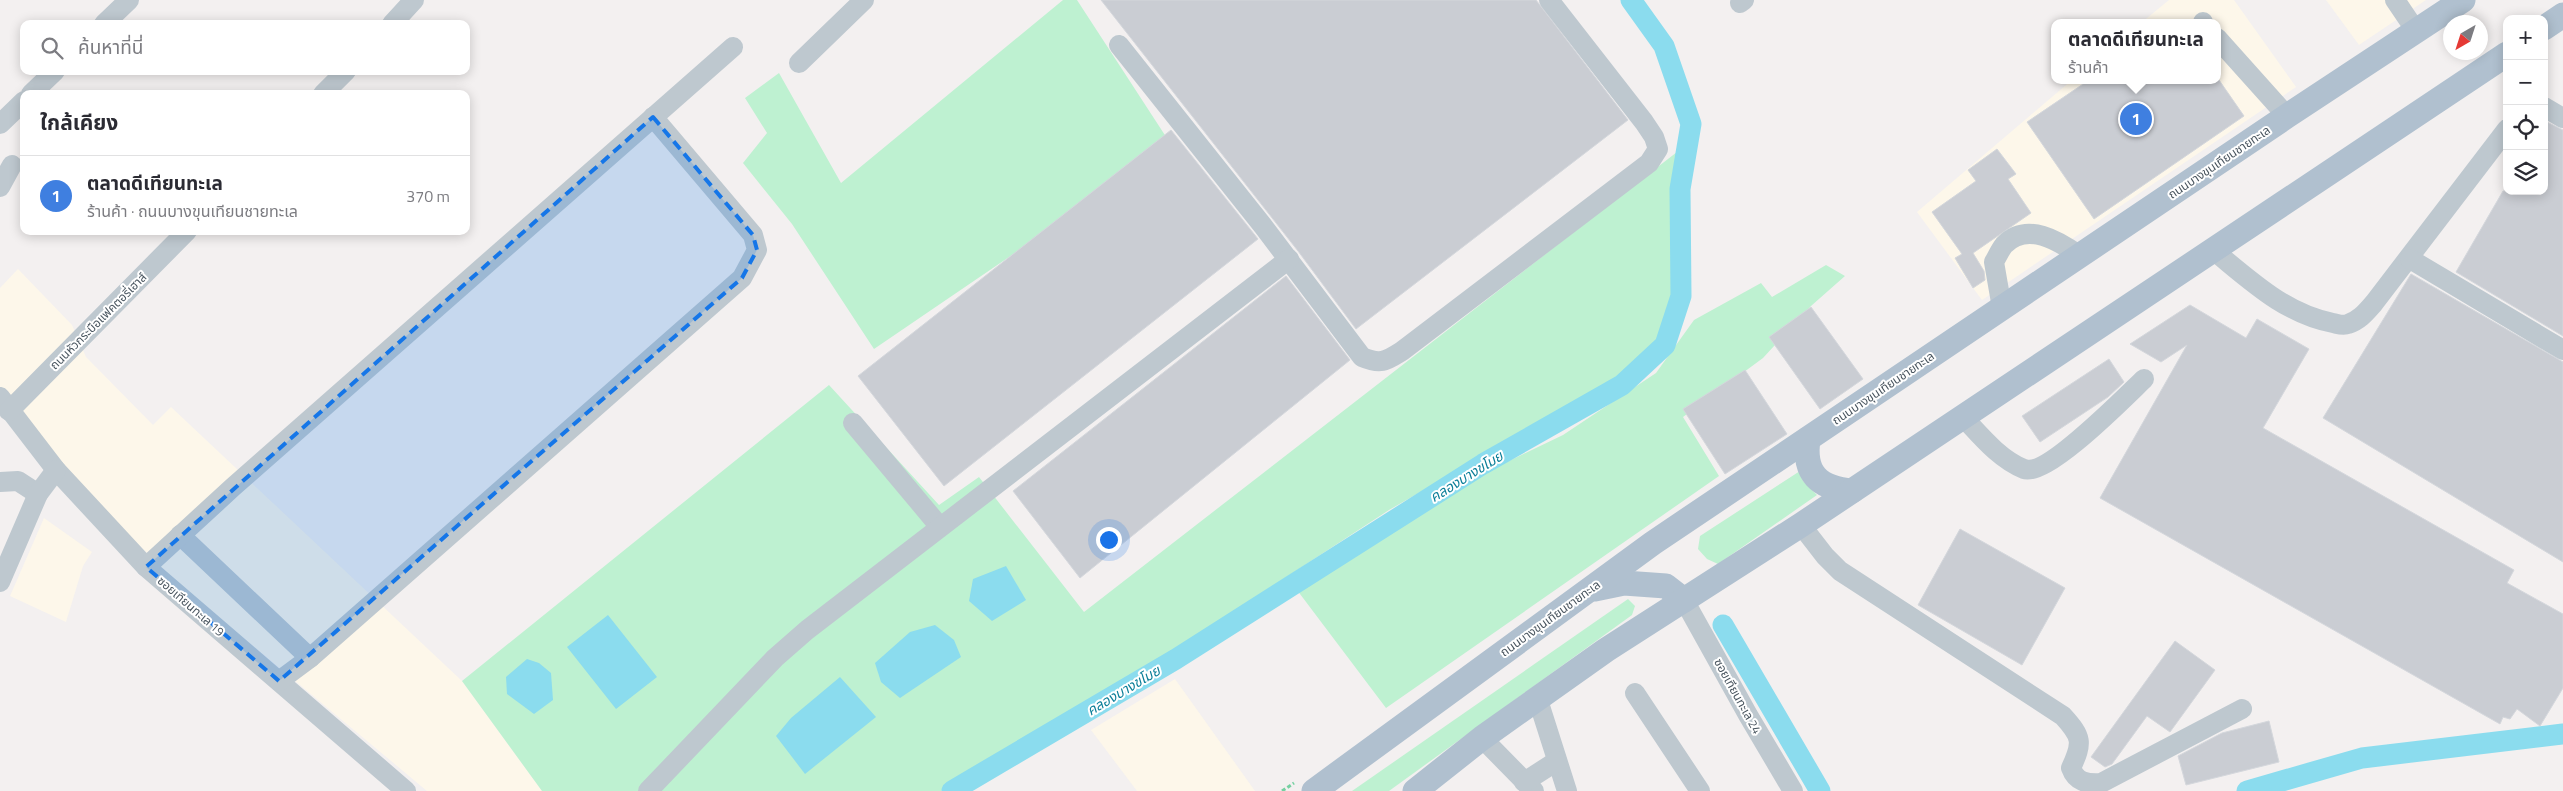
<!DOCTYPE html>
<html lang="th">
<meta charset="utf-8">
<style>
body{margin:0;font-family:"Titillium Web","Noto Sans Thai",sans-serif;background:#f2f2f3;color:#2b2b33}
.controls{position:absolute;right:15px;top:15px;display:grid;overflow:hidden;border-radius:10px;box-shadow:0 2px 12px #0003}
.controls button{width:45px;height:45px;display:grid;place-items:center;padding:0;border:0;border-bottom:1px solid #e1e1e2;background:#fff;color:#2b2b33;font:25px sans-serif}
.compass{position:absolute;left:2443px;top:15px;width:45px;height:45px;border-radius:50%;background:#fff;box-shadow:0 2px 12px #0003;rotate:219deg}
.you{position:absolute;left:1108px;top:539px;width:18px;height:18px;margin:-12px;border:4px solid #fff;border-radius:50%;background:#1a73e8;box-shadow:0 0 0 8px #1a73e833}
.badge{display:grid;place-items:center;width:32px;height:32px;border-radius:50%;background:#0b8043;color:#fff;font-size:16px;font-weight:700}
.pin{position:absolute;translate:-50% -50%;border:2px solid #fff;box-shadow:0 1px 5px #0006}
.popup{position:absolute;left:2051px;top:19px;width:170px;height:65px;box-sizing:border-box;display:grid;place-content:center;border-radius:10px;background:#fff;filter:drop-shadow(0 1px 4px #0005);font-size:16px;white-space:nowrap;color:#7c7c81}
.popup b{font-size:19px;color:#2b2b33}
.popup::after{content:'';position:absolute;left:50%;top:100%;margin-left:-10px;border:10px solid transparent;border-top-color:#fff}
.list{margin:0;padding:0;list-style:none}
h2{display:flex;justify-content:space-between;align-items:center;height:65px;margin:0;padding:0 20px;font-size:21px}
h2 small{font-size:16px;font-weight:400;color:#7c7c81}
.list li{display:grid;grid-template-columns:32px 1fr auto;gap:15px;align-items:center;box-sizing:border-box;height:80px;padding:0 20px;border-top:1px solid #e1e1e2}
.list b{display:block;font-size:19px;white-space:nowrap}
.list p{margin:0;font-size:16px;white-space:nowrap;color:#7c7c81}
.list em{font-size:16px;font-style:normal;color:#7c7c81}
.icon{flex:none;width:28px;height:28px;fill:none;stroke:currentColor;stroke-width:2;stroke-linecap:round;stroke-linejoin:round}
.map{position:relative;flex:none;width:2563px;height:791px;overflow:hidden}
.search{position:absolute;background:#fff;box-shadow:0 2px 12px #0003;left:20px;top:20px;width:450px;height:55px;display:flex;align-items:center;gap:12px;box-sizing:border-box;padding:0 18px;border-radius:10px;color:#7c7c81;font-size:19px}
.panel{position:absolute;background:#fff;box-shadow:0 2px 12px #0003;left:20px;top:90px;width:450px;height:145px;border-radius:10px}
.map>svg:first-child{display:block}
.commercial{fill:#fdf7ea}
.green{fill:#bef1d1}
.water{fill:#8bdcee}
.lines{fill:none;stroke-linecap:round;stroke-linejoin:round}
.canal{stroke:#8bdcee;stroke-width:21}
.building{fill:#cacdd3;stroke:#d4d7dc}
.path{stroke:#75d0a1;stroke-width:3;stroke-dasharray:4 2.5;stroke-linecap:butt}
.minor{stroke:#bec8cf;stroke-width:20}
.major{stroke:#b0c0cf;stroke-width:25}
.marked{fill:#1576e8;fill-opacity:0.2;stroke:#1576e8;stroke-width:4;stroke-dasharray:10 6;stroke-linejoin:round}
.labels{text-anchor:middle;dominant-baseline:central;stroke-width:4;stroke-linejoin:round;paint-order:stroke}
.street-label{font-size:12px;fill:#48545e;stroke:#fff}
.water-label{font-size:14px;font-style:italic;fill:#0a7e98;stroke:#fff}
</style>
<div class="map">
<svg width="2563" height="791" viewBox="0 0 2563 791">
<rect width="100%" height="100%" fill="#f3f0f0"/>
<g class="commercial">
<polygon points="2169,0 2234,0 2296,87 1982,300 1917,212 2072,80 2217,80 2217,23 2141,23"/>
<polygon points="2326,0 2426,0 2359,45"/>
<polygon points="18,269 72,325 86,357 153,425 171,407 462,681 542,791 427,791 173,579 28,434 0,388 0,288"/>
<polygon points="44,518 92,552 83,566 66,622 10,596"/>
<polygon points="1175,679 1255,791 1137,791 1091,730"/>
</g>
<g class="green">
<polygon points="1063,0 1077,0 1172,146 874,349 792,224 743,163 767,133 745,98 779,73 841,183"/>
<polygon points="1677,152 1673,190 1672,295 1660,340 1622,376 1389,510 1202,632 941,791 542,791 462,681 829,385 939,505 979,477 1084,612"/>
<polygon points="1826,265 1845,276 1811,306 1763,358 1683,417 1719,476 1386,708 1297,590 1490,470 1563,435 1656,373 1694,320 1761,283 1772,297"/>
<polygon points="1800,471 1803,481 1817,495 1718,564 1707,559 1698,549 1700,536"/>
<polygon points="1628,599 1635,606 1632,615 1389,791 1352,791"/>
</g>
<g class="water">
<polygon points="1006,566 1026,600 992,621 969,601 973,579"/>
<polygon points="608,615 657,677 616,709 567,647"/>
<polygon points="935,625 954,640 961,657 900,698 881,682 875,663 910,632"/>
<polygon points="527,659 539,663 551,673 553,700 534,714 507,694 506,677"/>
<polygon points="840,677 876,717 805,774 776,736 791,718"/>
</g>
<g class="lines">
<g class="canal">
<polyline points="1723,625 1820,791"/>
<polyline points="952,791 1176,659 1483,464 1622,385 1665,345 1681,296 1680,189 1691,124 1664,46 1631,0"/>
<polyline points="2247,791 2362,758 2563,734"/>
</g>
</g>
<g class="building">
<polygon points="1101,0 1536,0 1628,120 1356,329 1298,251"/>
<polygon points="2089,80 2219,80 2244,116 2094,219 2027,122"/>
<polygon points="2545,121 2563,130 2563,336 2456,272 2503,191 2544,191"/>
<polygon points="1171,130 1258,239 944,486 858,376"/>
<polygon points="1997,149 2016,174 2008,179 2031,213 1973,253 1984,271 1985,280 1973,288 1955,258 1962,254 1932,212 1976,181 1968,170"/>
<polygon points="2411,274 2563,362 2563,562 2323,418"/>
<polygon points="1286,276 1350,360 1080,578 1013,491"/>
<polygon points="2190,305 2246,338 2257,319 2309,349 2263,428 2514,570 2507,583 2563,614 2563,688 2540,726 2517,709 2510,719 2503,717 2500,724 2100,498 2187,345 2161,362 2130,344"/>
<polygon points="1811,307 1863,379 1820,409 1769,337"/>
<polygon points="2109,359 2124,382 2108,397 2040,442 2022,416"/>
<polygon points="1745,370 1787,434 1725,474 1683,409"/>
<polygon points="1960,529 2065,588 2022,665 1918,605"/>
<polygon points="2175,641 2215,670 2170,732 2147,716 2112,764 2105,767 2091,757"/>
<polygon points="2269,721 2279,762 2186,785 2178,756 2222,733"/>
</g>
<g class="lines">
<polyline class="path" points="1282,791 1294,783"/>
<g class="minor">
<polyline points="2395,0 2416,31"/>
<polyline points="1740,3 1744,0"/>
<polyline points="2203,22 2203,23"/>
<polyline points="104,24 129,0"/>
<polyline points="392,24 414,0"/>
<polyline points="2217,38 2287,116"/>
<path d="M 1119,45 L 1263,226 L 1362,357 C 1381,365 1386,361 1402,351 L 1649,163 L 1658,149 L 1654,137 L 1644,122 L 1549,0"/>
<polyline points="799,63 864,0"/>
<polyline points="31,94 55,71"/>
<polyline points="323,94 346,71"/>
<polyline points="2544,107 2563,118"/>
<polyline points="0,124 24,101"/>
<polyline points="0,187 12,165"/>
<path d="M 2213,250 C 2250,280 2285,314 2333,323 C 2338,324 2343,326 2348,324 C 2360,320 2366,312 2374,303 L 2507,129"/>
<polyline points="2410,259 2563,350"/>
<path d="M 2002,308 L 1994,262 C 1997,257 2000,250 2004,245 C 2027,221 2059,241 2080,256"/>
<polyline points="0,397 56,470 146,567 406,791"/>
<polyline points="9,411 187,231"/>
<path d="M 1963,417 C 1980,435 1999,459 2024,469 C 2047,477 2125,397 2144,379"/>
<polyline points="853,423 940,527"/>
<polyline points="0,482 18,481 38,494"/>
<path d="M 1801,525 L 1825,556 L 1840,571 L 2063,716 C 2082,737 2083,742 2071,768 C 2076,782 2087,784 2101,783 L 2242,709"/>
<polyline points="180,535 310,658"/>
<polyline points="146,567 233,487 733,47"/>
<polyline points="0,582 38,494 56,470"/>
<polyline points="1684,600 1748,715 1793,791"/>
<polyline points="279,681 310,658 742,278 757,250 753,235 653,117"/>
<polyline points="1635,693 1700,791"/>
<polyline points="1538,700 1567,791"/>
<polyline points="1482,738 1534,791"/>
<polyline points="1524,782 1557,761"/>
<polyline points="648,791 775,658 807,630 1289,259"/>
</g>
<g class="major">
<polyline points="2544,28 2563,15"/>
<path d="M 1808,439 C 1803,474 1819,488 1852,491"/>
<polyline points="1595,589 1624,583 1666,586 1684,600"/>
<polyline points="1314,791 1653,543 2287,116 2463,0"/>
<polyline points="1415,791 1482,738 1606,650 1801,525 2507,54"/>
</g>
</g>
<path class="marked" d="M 653,117 L 753,235 L 757,250 L 742,278 L 279,681 L 146,567 Z"/>
<g class="labels">
<g class="street-label">
<text transform="translate(2219 162) rotate(-34)">ถนนบางขุนเทียนชายทะเล</text>
<text transform="translate(98 321) rotate(-45)">ถนนหัวกระบือแฟคตอรี่เฮาส์</text>
<text transform="translate(1883 388) rotate(-34)">ถนนบางขุนเทียนชายทะเล</text>
<text transform="translate(191 606) rotate(41)">ซอยเทียนทะเล 19</text>
<text transform="translate(1550 618) rotate(-36)">ถนนบางขุนเทียนชายทะเล</text>
<text transform="translate(1738 696) rotate(61)">ซอยเทียนทะเล 24</text>
</g>
<g class="water-label">
<text transform="translate(1466 476) rotate(-32)">คลองบางขโมย</text>
<text transform="translate(1123 690) rotate(-31)">คลองบางขโมย</text>
</g>
</g>
</svg>
<div class="controls">
<button>+</button>
<button>−</button>
<button><svg class="icon" aria-label="locate" viewBox="0 0 24 24"><circle cx="12" cy="12" r="6"/><path d="M12 2v4M12 18v4M2 12h4M18 12h4"/></svg></button>
<button><svg class="icon" aria-label="layers" viewBox="0 0 24 24"><path d="M12 4l9 5-9 5-9-5zM3 14l9 5 9-5"/></svg></button>
</div>
<svg class="compass" viewBox="-18 -18 36 36"><path d="M0-13l5 13h-10z" fill="#e53935"/><path d="M0 13l5-13h-10z" fill="#7c7c81"/></svg>
<div class="you"></div>
<div class="pin badge" style="left:2136px;top:119px;background:#3f7fe0">1</div>
<div class="popup"><b>ตลาดดีเทียนทะเล</b>ร้านค้า</div>
<div class="search"><svg class="icon" aria-label="search" viewBox="0 0 24 24"><circle cx="10" cy="10" r="6"/><path d="M15 15l6 6"/></svg>ค้นหาที่นี่</div>
<section class="panel">
<h2>ใกล้เคียง<small></small></h2>
<ul class="list">
<li><span class="badge" style="background:#3f7fe0">1</span><div><b>ตลาดดีเทียนทะเล</b><p>ร้านค้า · ถนนบางขุนเทียนชายทะเล</p></div><em>370 m</em></li>
</ul>
</section>
</div>
